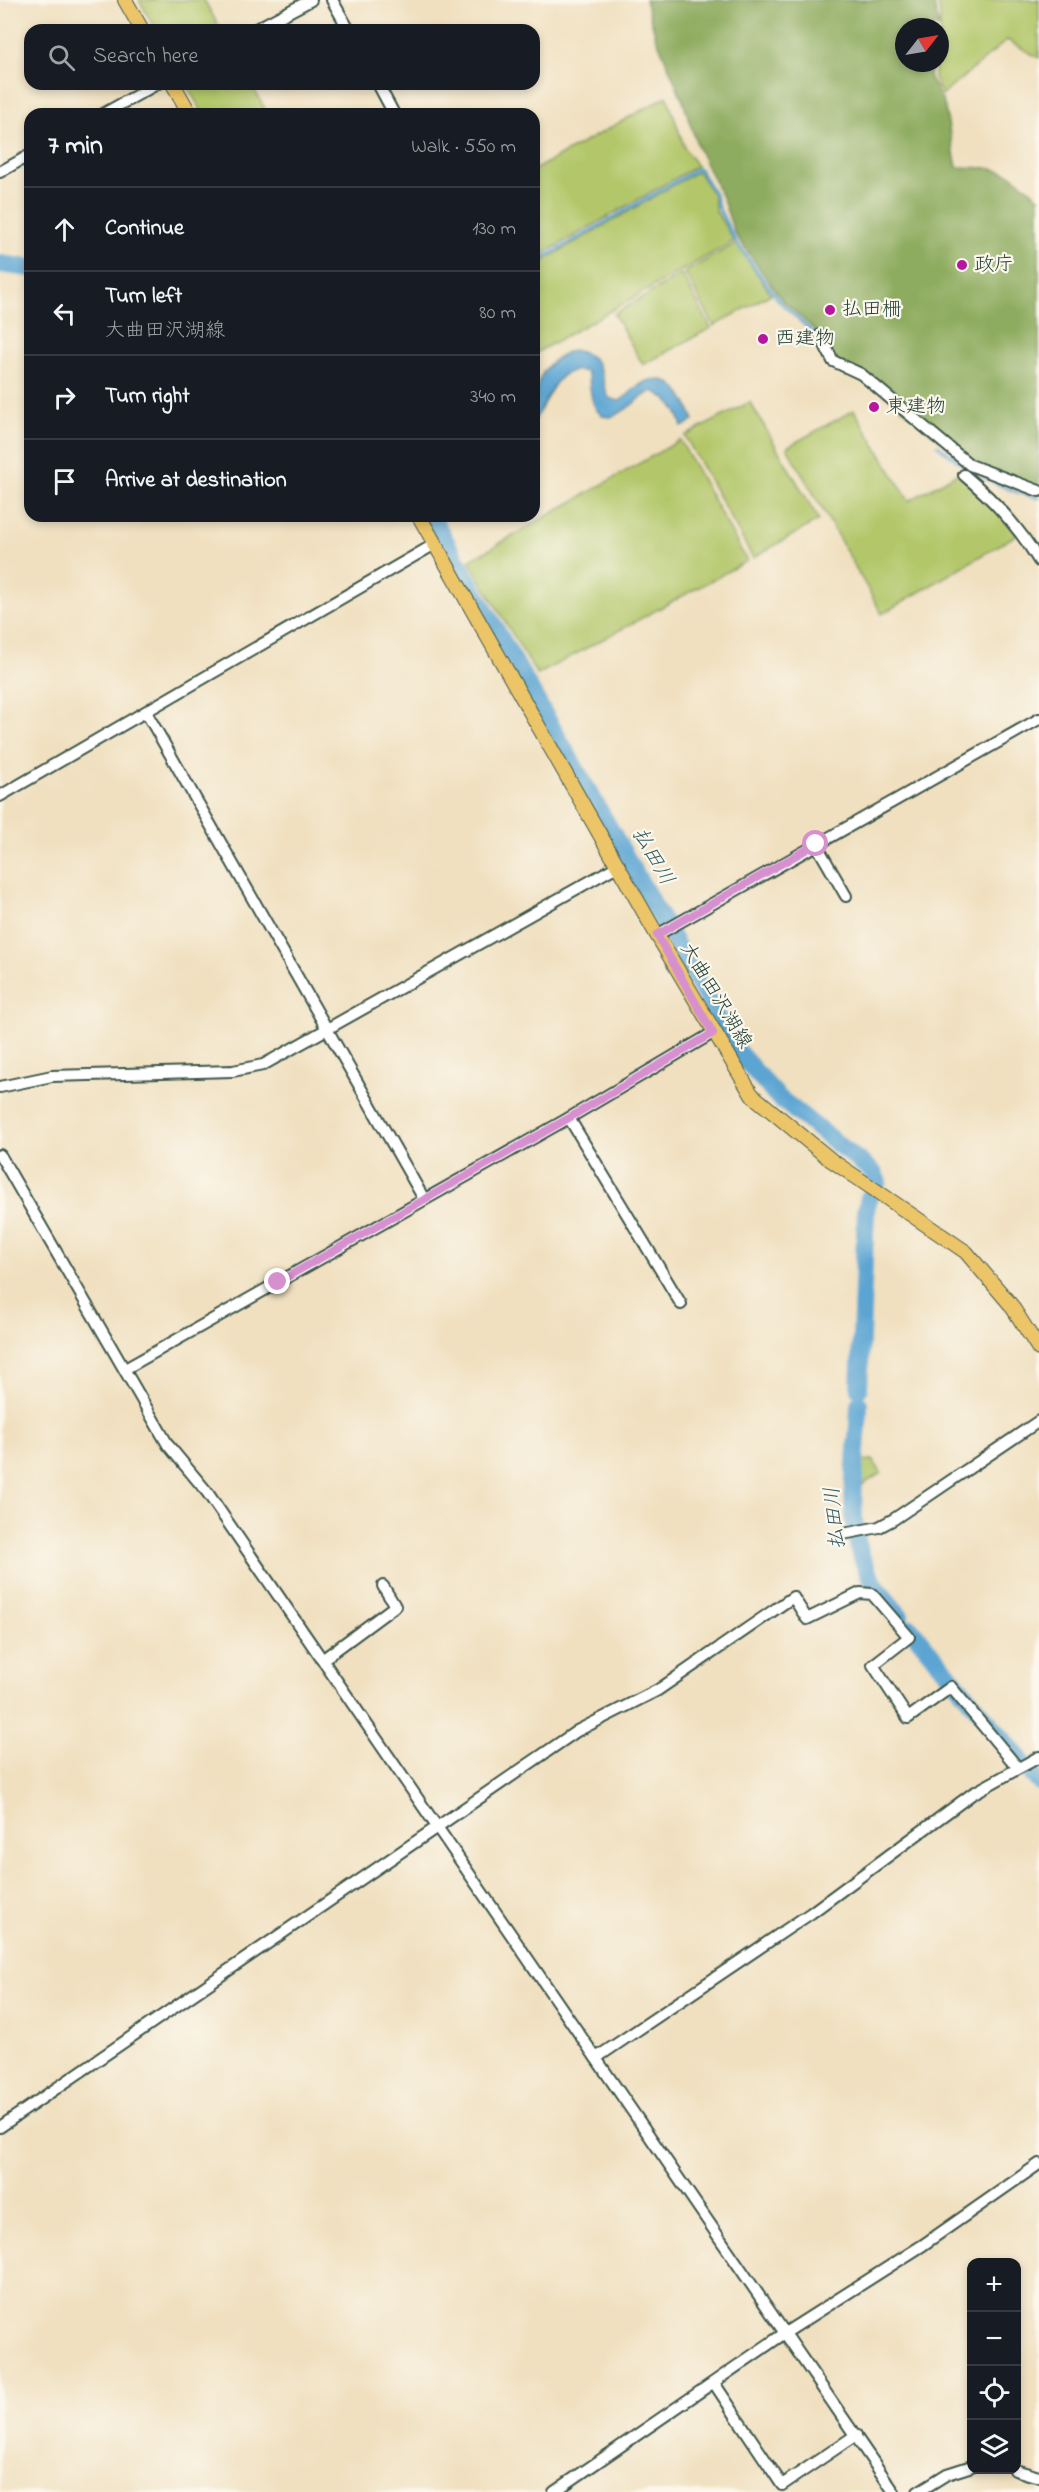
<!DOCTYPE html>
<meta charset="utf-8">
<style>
body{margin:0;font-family:"Indie Flower","Klee One",sans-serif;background:#242831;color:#f1f3f6}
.controls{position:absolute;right:18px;bottom:18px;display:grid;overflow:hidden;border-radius:12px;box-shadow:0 3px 9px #0003}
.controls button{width:54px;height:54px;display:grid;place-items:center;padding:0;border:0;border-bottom:2px solid #363941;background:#171b24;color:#f1f3f6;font:30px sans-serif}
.compass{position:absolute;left:895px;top:18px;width:54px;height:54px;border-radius:50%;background:#171b24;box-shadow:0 3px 9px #0003;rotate:59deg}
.stop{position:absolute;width:18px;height:18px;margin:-14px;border:4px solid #d690ce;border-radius:50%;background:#fff}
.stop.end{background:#d690ce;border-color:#fff;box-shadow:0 2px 6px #0008}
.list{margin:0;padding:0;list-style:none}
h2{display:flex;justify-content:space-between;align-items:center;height:78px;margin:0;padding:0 24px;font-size:26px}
h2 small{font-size:20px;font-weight:400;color:#9ea1a6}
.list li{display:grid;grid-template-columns:39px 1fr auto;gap:18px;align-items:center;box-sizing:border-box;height:84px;padding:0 24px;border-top:2px solid #363941}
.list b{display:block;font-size:22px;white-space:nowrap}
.list p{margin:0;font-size:20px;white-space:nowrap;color:#9ea1a6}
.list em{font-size:20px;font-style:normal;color:#9ea1a6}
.icon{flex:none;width:33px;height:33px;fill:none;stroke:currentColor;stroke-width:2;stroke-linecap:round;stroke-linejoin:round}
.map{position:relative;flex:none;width:1039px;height:2492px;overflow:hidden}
.search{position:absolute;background:#171b24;box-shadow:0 3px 9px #0003;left:24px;top:24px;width:516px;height:66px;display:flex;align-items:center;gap:15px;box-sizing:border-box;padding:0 21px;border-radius:18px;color:#9ea1a6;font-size:22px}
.panel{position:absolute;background:#171b24;box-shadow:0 3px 9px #0003;left:24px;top:108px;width:516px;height:414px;border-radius:18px}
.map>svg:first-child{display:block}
.green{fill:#b3c76a;stroke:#69824f;stroke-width:1.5}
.forest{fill:#8eac5e;stroke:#567449;stroke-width:1.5}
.water{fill:#5ba5d3;stroke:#3d7184;stroke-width:1.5}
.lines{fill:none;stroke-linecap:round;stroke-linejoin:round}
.stream{stroke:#5ba5d3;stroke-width:3}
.river{stroke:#5ba5d3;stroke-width:18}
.minor-casing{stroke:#3e5549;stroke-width:14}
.major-casing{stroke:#3e5549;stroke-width:16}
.minor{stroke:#fff;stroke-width:10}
.major{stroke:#ecc569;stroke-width:14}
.route{stroke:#d690ce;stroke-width:8}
.poi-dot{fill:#b5179e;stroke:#fbf7ec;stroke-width:2}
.labels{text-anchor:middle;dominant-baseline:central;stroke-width:4.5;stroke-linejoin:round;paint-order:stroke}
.poi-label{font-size:20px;fill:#1f3d34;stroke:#fbf7ec;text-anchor:start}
.street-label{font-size:20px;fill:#1f3d34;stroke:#fbf7ec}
.water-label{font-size:21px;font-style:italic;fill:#315c64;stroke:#fbf7ec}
</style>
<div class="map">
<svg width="1039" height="2492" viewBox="0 0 1039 2492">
<rect width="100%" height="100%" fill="#fbf7ec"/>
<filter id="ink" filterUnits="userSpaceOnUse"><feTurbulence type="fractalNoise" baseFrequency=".0167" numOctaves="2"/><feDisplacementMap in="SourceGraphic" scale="12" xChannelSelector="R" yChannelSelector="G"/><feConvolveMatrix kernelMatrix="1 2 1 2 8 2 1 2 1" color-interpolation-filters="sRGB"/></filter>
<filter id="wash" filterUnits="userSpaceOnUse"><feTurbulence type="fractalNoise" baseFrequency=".008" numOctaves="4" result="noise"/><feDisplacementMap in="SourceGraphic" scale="24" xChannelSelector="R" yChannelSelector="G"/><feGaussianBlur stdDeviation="1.35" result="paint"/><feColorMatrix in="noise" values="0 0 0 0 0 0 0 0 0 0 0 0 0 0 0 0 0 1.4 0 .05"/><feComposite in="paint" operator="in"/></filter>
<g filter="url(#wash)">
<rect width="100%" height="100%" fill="#f0e0c0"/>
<g class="green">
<polygon points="139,0 204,0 221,30 156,30"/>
<polygon points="937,0 1039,0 1039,58 1007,40 942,95 934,77 935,63 940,63 940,12"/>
<polygon points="186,84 251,84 268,114 203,114"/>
<polygon points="667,96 685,149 697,166 534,259 534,170"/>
<polygon points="698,171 713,194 716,211 734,241 534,354 534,266"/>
<polygon points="736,243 771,294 714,326 685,272"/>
<polygon points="682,274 711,328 643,365 614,314"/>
<polygon points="750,402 819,520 753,558 685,436"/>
<polygon points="854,410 909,501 958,473 1018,534 882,614 787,447"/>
<polygon points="680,440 747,561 537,675 469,561"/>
<polygon points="873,1460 881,1473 858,1488 861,1461"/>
</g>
<polygon class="forest" points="645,0 933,0 939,27 904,27 904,63 932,63 929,76 944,104 957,167 990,168 1010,174 1039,197 1039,491 970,465 861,374 833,361 820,335 782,300 735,234 722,197 698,148 683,101 656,37"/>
<path class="water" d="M 572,350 C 607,356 598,375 609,398 L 619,401 C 629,396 636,385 647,381 C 674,372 686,400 694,420 L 682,427 C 678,410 669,398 653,391 C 637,395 608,437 594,405 C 589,394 591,382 587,372 C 556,362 548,401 534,421 C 534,387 538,364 572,350 Z"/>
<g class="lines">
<g class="stream">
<polyline points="534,263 699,168 715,195 718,207 736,242 780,302 811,331 818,342"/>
<path d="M 938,445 C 968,471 1000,490 1039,498"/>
</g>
<g class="river">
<polyline points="0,264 30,268"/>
<polyline points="431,516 737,1051 778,1097 873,1172 878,1182"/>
<polyline points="859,1389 866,1210 869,1198"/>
<path d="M 859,1404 C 858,1456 843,1518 866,1568 C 873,1585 888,1602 900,1616"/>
<polyline points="910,1628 1039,1782"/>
</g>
</g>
</g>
<g filter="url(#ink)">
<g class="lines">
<g class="minor-casing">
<g id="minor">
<polyline points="332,0 349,30"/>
<polyline points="254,30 311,0"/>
<polyline points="378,84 394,114"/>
<polyline points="103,114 157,84"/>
<polyline points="0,172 30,155"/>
<polyline points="820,335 833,361 861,374 970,465 1039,491"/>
<path d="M 964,475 C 994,500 1019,527 1039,561"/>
<polyline points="146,712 424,1199"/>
<polyline points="0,796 435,544"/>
<polyline points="816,844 846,896"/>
<polyline points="657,935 1039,719"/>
<polyline points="0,1087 52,1076 233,1071 263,1065 619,865"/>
<polyline points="569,1118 681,1304"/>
<polyline points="0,1155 168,1445 207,1492 894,2492"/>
<polyline points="125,1369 569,1118 713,1033"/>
<polyline points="843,1534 879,1527 894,1519 1039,1421"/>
<polyline points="322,1660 395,1606 383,1586"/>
<polyline points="596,2058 811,1913 972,1794 1039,1757"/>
<polyline points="0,2127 577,1731 658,1690 793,1597 807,1619 860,1593 872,1594 909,1637 873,1665 908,1718 951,1687 1018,1768"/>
<polyline points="714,2383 782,2485 856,2435"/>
<polyline points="1015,2470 1039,2477"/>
<polyline points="554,2492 785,2333 923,2245 1039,2164"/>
<polyline points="918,2492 947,2474 972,2466"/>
</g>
</g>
<g class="major-casing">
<g id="major">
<polyline points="125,0 142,30"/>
<polyline points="173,84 190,114"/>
<polyline points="419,516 657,935 752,1095 831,1160 966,1252 1011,1305 1039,1349"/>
</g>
</g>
<use href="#minor" class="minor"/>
<use href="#major" class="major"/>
</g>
</g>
<g class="lines" filter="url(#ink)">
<polyline class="route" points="278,1282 569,1118 713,1033 657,935 816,844"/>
</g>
<g class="poi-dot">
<circle cx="962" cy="265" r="6"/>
<circle cx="830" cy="310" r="6"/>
<circle cx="763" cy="339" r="6"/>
<circle cx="874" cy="407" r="6"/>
</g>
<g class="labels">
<g class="poi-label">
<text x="974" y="265">政庁</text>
<text x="842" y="310">払田柵</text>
<text x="775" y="339">西建物</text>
<text x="886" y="407">東建物</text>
</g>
<g class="street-label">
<text transform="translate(715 996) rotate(59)">大曲田沢湖線</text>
</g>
<g class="water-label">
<text transform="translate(652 857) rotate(60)">払田川</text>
<text transform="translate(836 1518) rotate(-96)">払田川</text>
</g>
</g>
</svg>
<div class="controls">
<button>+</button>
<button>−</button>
<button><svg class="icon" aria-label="locate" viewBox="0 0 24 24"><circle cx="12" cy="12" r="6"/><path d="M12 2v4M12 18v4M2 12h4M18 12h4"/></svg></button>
<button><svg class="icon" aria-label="layers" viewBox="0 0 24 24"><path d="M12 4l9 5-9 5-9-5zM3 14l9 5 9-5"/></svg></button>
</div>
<svg class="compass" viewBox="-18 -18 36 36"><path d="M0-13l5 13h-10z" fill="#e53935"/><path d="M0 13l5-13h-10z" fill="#9ea1a6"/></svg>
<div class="stop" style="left:816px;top:844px"></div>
<div class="stop end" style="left:278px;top:1282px"></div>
<div class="search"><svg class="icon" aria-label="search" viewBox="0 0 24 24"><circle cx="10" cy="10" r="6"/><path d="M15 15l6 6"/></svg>Search here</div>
<section class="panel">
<h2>7 min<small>Walk · 550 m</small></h2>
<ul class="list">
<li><svg class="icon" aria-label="ahead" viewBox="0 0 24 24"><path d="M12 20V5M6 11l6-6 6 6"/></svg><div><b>Continue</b></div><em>130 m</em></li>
<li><svg class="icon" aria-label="left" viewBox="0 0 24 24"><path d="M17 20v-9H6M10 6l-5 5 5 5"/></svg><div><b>Turn left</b><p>大曲田沢湖線</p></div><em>80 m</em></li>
<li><svg class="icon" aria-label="right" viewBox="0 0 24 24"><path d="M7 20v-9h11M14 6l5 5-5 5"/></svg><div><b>Turn right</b></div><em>340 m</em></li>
<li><svg class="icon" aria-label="arrive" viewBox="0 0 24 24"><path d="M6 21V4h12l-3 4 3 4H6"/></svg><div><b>Arrive at destination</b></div></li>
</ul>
</section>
</div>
